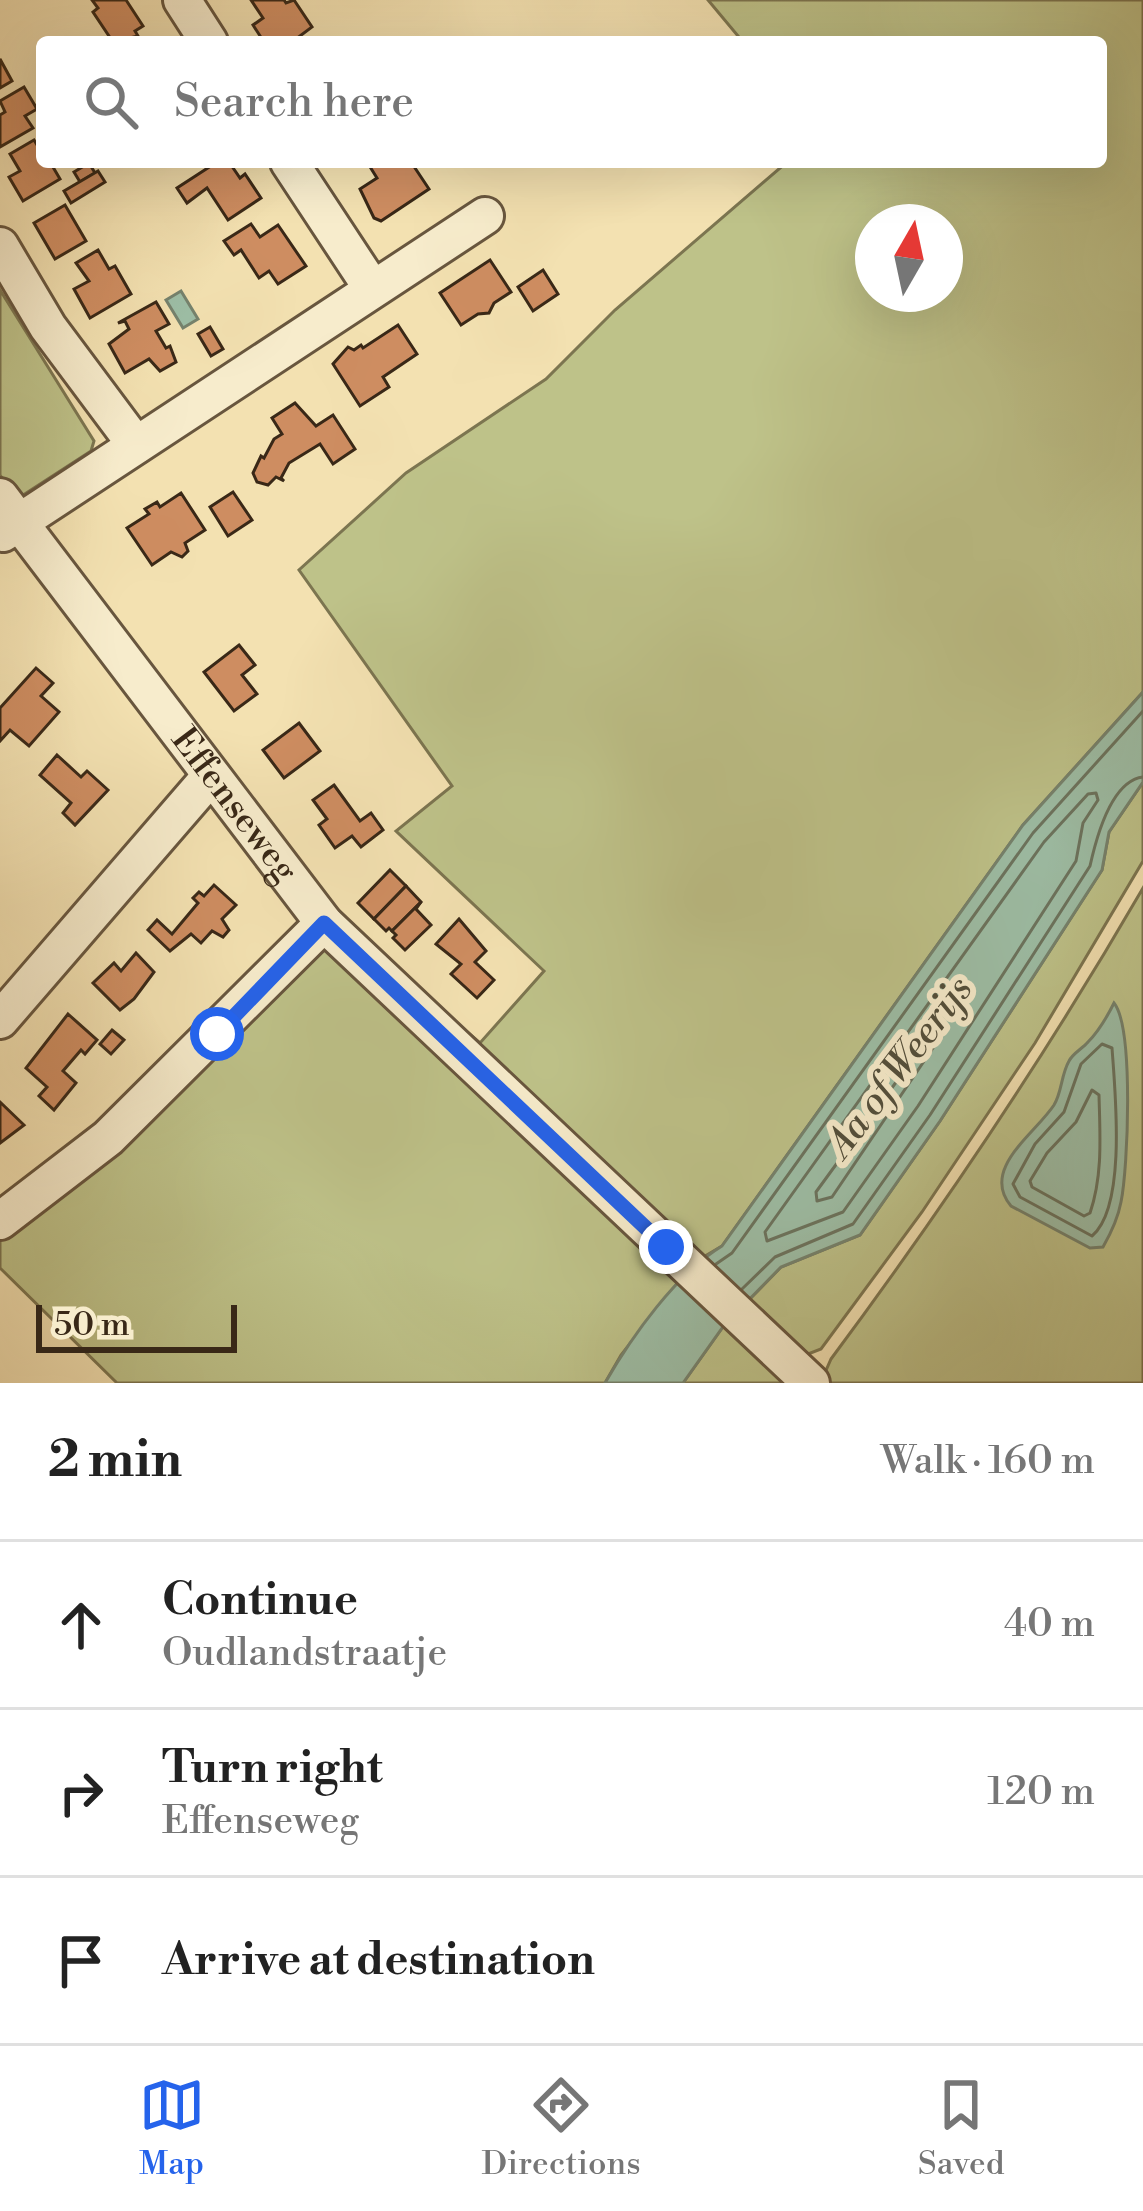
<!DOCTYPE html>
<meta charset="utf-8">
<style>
body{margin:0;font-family:"Libre Bodoni",serif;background:#f6f6f6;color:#222}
.compass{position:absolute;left:855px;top:204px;width:108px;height:108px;border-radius:50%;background:#fff;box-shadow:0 12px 48px #0002;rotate:9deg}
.scale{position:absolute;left:36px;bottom:30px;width:201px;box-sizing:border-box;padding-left:12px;border:6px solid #392817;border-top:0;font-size:33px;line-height:42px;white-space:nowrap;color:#392817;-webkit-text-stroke:9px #f7eccc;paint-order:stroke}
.stop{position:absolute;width:36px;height:36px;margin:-27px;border:9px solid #2563eb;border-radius:50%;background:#fff}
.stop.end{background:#2563eb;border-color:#fff;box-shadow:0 3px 12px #0008}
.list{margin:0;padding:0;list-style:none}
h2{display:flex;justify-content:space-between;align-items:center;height:156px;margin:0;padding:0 48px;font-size:51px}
h2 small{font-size:39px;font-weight:400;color:#767676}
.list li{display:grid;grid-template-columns:78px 1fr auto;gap:36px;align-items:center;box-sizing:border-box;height:168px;padding:0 48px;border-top:3px solid #e0e0e0}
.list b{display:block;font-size:45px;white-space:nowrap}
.list p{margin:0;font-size:39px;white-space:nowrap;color:#767676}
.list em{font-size:39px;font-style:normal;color:#767676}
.icon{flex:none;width:66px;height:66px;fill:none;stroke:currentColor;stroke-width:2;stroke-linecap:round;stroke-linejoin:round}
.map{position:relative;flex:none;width:1143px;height:1383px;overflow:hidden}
.search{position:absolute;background:#fff;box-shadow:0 12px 48px #0002;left:36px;right:36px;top:36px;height:132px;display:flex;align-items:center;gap:30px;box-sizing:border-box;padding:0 42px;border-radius:12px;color:#767676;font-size:45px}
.sheet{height:660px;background:#fff}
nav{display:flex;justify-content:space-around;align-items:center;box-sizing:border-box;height:168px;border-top:3px solid #e0e0e0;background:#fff;font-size:33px;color:#767676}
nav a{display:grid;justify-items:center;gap:6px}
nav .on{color:#2563eb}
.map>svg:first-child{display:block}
.green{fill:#bec289;stroke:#7c7550;stroke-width:3;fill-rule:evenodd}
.water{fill:#9dbea6;stroke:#75826d;stroke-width:3}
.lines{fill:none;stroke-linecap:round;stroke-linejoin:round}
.shore{stroke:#6b735e;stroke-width:3}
.building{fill:#ce8d61;stroke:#392817;stroke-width:3}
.minor-casing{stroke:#68563e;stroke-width:42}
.minor{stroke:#f7eccc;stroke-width:36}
.route{stroke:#2563eb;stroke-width:15}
.labels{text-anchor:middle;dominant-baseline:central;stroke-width:12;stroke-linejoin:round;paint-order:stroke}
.street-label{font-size:36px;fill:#392817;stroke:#f7eccc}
.water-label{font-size:39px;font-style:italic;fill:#524e3b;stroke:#f7eccc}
</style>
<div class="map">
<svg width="1143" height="1383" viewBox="0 0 1143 1383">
<rect width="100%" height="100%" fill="#f3e1b1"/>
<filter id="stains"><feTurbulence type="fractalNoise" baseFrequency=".00167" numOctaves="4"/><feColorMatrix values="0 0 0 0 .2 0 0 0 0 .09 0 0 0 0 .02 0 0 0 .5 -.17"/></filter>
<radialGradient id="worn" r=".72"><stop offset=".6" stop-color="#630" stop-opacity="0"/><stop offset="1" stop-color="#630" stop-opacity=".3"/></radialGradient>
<g class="green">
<path d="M 708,0 L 1143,0 L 1143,692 L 1023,825 L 722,1246 L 700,1259 L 336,919 L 480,1043 L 544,971 L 396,831 L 452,786 L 299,570 L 406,473 L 546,379 L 615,310 L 787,162 L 1101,162 L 1101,42 L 743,42 ZM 873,222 L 945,222 L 945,294 L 873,294 Z"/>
<polygon points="0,290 94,441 91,451 17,499 0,475"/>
<polygon points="1143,782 1143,861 1035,1043 922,1212 821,1349 803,1356 746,1303 781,1267 860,1235 940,1121 1102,870 1109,832"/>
<path d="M 1143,888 L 1143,1383 L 830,1383 L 824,1375 L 831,1359 C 944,1207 1048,1052 1143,888 Z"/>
<polygon points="331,945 680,1280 621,1355 605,1383 117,1383 0,1268 0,1232 307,954"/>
<polygon points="725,1324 788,1383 683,1383"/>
</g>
<g class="water">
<polygon points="181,291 198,319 183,328 166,300"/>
<path d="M 1143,692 L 1143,782 L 1109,832 L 1102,870 L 940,1121 L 860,1235 L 781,1267 L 725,1324 L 683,1383 L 605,1383 C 632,1336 676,1274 722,1246 L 1023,825 Z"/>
<path d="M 1114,1003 C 1134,1028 1128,1168 1121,1202 C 1118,1218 1111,1233 1103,1247 L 1090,1248 L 1011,1206 C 980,1169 1035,1134 1054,1105 C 1062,1092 1061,1075 1069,1061 C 1073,1053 1082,1049 1088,1042 C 1099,1031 1107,1017 1114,1003 Z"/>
</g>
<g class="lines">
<g class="shore">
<polygon points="1096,793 1098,800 1083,823 1076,861 918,1106 843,1212 767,1241 765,1232 1044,842 1088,794"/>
<polygon points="929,1037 935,1045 832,1197 817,1201 816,1192"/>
<path d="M 1102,1044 L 1112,1048 C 1115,1091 1127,1207 1092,1236 L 1020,1197 L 1013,1184 L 1035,1144 L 1064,1112 L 1081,1064 Z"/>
<path d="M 1092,1090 L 1099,1095 C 1100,1135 1103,1175 1090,1213 L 1084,1216 L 1032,1187 L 1030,1181 L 1047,1153 L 1076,1122 Z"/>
<polyline points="716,1264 732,1253 1033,833 1143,711"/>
<path d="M 742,1289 L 775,1257 L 853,1224 L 930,1115 L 1090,866 C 1096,839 1111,781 1143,777"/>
</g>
</g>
<g class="building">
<polygon points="92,0 126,0 143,26 135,31 138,36 113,42 93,12 98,8"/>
<polygon points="251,0 284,0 286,3 294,0 312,27 292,42 264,42 253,25 263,18"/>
<polygon points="0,59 12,81 0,88"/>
<polygon points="24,87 37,109 25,116 33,128 0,147 0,115 5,112 0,101"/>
<polygon points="34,140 42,153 42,162 50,162 60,179 23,201 9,177 20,171 10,154"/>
<polygon points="217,162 229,162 240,178 245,174 261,198 228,220 207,188 187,203 177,188"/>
<polygon points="367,162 411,162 429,189 381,221 374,218 360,189 377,178"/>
<polygon points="89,163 95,173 80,182 74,172"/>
<polygon points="98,171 105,182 71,203 64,191"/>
<polygon points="65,205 86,241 55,259 34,223"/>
<polygon points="251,224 260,237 278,225 306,266 278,284 269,271 259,278 241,250 234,255 224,241"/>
<polygon points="98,250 109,269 115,266 131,294 90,318 74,289 89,281 76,263"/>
<polygon points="490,260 511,292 494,303 489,313 478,314 461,325 440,293"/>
<polygon points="543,270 558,294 533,311 518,287"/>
<polygon points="156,302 169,324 156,331 166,348 170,346 176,362 160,371 149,359 125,373 109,344 129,329 125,321 118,323"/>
<polygon points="398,325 417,354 383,377 389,387 360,406 333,364 348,347 354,350 361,345 363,348"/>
<polygon points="210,327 223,349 211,356 198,334"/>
<polygon points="295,403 316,426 333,415 355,449 333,464 320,444 289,463 281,478 284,481 276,477 268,485 257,482 253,473 261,456 264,458 274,439 282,434 272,418"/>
<polygon points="233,492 252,520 228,536 210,507"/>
<polygon points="181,493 205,530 185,543 188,551 182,557 171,552 152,565 127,528 149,514 145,509 157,502 160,507"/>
<polygon points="239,645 255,665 242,675 257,694 234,711 204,672"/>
<polygon points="36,668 53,683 41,696 59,712 29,746 10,730 0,741 0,708"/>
<polygon points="299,723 320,751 284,778 263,750"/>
<polygon points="57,755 81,777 87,771 108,790 75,825 63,813 71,803 40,775"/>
<polygon points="334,785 360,821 371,813 383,830 361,847 352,836 335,848 319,825 327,819 313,800"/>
<polygon points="390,870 406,886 374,919 358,903"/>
<polygon points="214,885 236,905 222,919 229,930 223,937 212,931 201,943 191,934 170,951 148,930 157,920 172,934 198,903 193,898 199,892 204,896"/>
<polygon points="406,886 421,902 392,931 389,928 386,931 374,919"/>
<polygon points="421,902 416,909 431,925 405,950 393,938 396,935 392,931"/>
<polygon points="459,919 486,951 475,962 494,980 477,998 451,974 461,964 436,944"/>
<polygon points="136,953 154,972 134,999 120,1010 93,983 114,963 121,971"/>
<polygon points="68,1014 97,1040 85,1054 81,1050 63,1071 76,1083 54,1110 39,1096 47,1087 26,1068"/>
<polygon points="112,1030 124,1040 111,1054 100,1044"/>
<polygon points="0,1102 24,1125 0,1143"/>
</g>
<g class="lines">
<g class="minor-casing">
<g id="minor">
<polyline points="182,0 209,42"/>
<polyline points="289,162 372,288"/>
<polyline points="0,246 48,327 136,445"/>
<path id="s1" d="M 0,497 L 324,923 L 811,1383"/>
<polyline points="3,533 485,216"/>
<polyline points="0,1020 210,777"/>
<polyline points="0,1221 108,1138 324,923"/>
</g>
</g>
<use href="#minor" class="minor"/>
</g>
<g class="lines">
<polyline class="route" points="217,1034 324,923 666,1247"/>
</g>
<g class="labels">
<g class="street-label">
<text stroke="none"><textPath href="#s1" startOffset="387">Effenseweg</textPath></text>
</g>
<g class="water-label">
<text transform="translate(900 1067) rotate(-53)">Aa of Weerijs</text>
</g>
</g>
<rect width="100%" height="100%" filter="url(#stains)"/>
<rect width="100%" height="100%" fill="url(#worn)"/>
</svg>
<svg class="compass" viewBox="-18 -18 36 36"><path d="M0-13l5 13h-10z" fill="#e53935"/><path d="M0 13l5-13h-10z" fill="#767676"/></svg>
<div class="scale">50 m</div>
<div class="stop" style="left:217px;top:1034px"></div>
<div class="stop end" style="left:666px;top:1247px"></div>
<div class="search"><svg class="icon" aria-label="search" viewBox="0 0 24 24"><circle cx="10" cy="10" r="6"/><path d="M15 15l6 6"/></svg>Search here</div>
</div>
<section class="sheet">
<h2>2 min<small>Walk · 160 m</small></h2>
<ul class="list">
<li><svg class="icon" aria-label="ahead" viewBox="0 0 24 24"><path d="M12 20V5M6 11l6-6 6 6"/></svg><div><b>Continue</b><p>Oudlandstraatje</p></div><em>40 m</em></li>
<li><svg class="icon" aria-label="right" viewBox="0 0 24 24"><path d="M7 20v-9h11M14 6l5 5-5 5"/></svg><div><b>Turn right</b><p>Effenseweg</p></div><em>120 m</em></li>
<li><svg class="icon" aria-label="arrive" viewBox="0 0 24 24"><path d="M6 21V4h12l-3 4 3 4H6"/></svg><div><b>Arrive at destination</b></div></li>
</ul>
</section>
<nav>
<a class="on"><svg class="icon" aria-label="map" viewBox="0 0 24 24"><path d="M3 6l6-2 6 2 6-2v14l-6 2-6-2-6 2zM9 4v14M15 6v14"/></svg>Map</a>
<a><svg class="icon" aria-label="directions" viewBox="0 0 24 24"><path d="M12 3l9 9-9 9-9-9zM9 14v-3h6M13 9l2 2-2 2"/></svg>Directions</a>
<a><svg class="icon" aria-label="saved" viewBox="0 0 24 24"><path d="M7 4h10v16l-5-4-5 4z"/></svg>Saved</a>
</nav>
